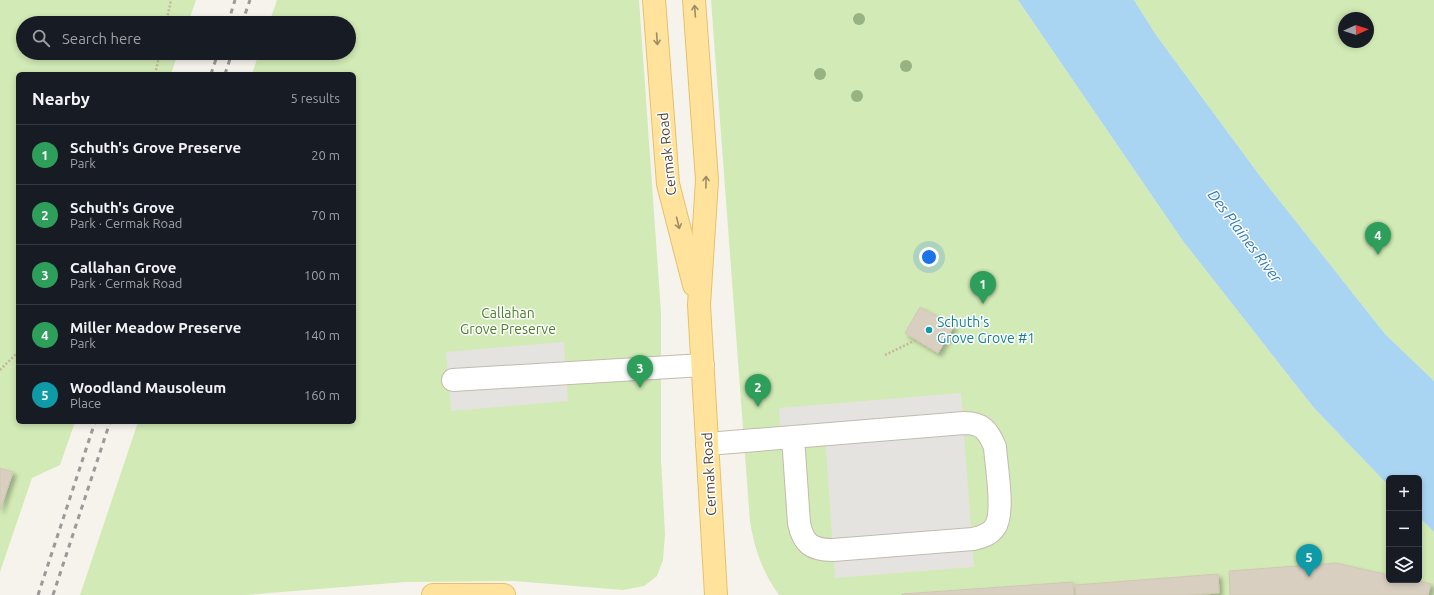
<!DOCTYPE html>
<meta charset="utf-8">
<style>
body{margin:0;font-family:Ubuntu,sans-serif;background:#242831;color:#f1f3f6}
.controls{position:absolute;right:12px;bottom:12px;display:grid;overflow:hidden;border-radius:6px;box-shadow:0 2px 6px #0003}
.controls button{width:36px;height:36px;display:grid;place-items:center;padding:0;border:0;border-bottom:1px solid #363941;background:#171b24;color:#f1f3f6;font:20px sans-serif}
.compass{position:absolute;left:1338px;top:12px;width:36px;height:36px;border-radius:50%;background:#171b24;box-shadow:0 2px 6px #0003;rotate:87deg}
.you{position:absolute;left:929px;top:257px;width:14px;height:14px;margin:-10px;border:3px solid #fff;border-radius:50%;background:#1a73e8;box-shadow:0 0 0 6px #1a73e833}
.badge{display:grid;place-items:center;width:26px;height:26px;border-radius:50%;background:#8c9099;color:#fff;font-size:13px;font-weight:700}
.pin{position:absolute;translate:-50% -33px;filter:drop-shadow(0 1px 2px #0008)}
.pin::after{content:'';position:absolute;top:21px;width:14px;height:12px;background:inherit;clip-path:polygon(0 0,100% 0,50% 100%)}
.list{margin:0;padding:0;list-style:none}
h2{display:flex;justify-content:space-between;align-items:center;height:52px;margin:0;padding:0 16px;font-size:17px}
h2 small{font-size:13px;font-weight:400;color:#9ea1a6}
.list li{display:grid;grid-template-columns:26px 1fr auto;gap:12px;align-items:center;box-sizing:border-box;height:60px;padding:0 16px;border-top:1px solid #363941}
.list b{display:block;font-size:15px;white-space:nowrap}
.list p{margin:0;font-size:13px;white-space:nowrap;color:#9ea1a6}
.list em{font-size:13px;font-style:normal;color:#9ea1a6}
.icon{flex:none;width:22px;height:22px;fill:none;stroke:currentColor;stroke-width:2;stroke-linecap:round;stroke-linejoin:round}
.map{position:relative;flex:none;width:1434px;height:595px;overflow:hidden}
.search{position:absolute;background:#171b24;box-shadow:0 2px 6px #0003;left:16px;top:16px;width:340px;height:44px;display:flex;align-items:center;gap:10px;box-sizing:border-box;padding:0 14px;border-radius:22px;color:#9ea1a6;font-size:15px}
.panel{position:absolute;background:#171b24;box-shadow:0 2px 6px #0003;left:16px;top:72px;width:340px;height:352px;border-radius:6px}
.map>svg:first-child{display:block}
.green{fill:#d2eab5;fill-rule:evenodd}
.parking{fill:#e5e3e0}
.water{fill:#a9d4f2}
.building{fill:#d8cfc1;stroke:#d3c7b4;filter:url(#shadow)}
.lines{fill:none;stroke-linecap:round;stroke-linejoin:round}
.minor-casing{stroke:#c2bbae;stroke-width:24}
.major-casing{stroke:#e6c16a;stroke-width:24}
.path{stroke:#c4b79f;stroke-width:2.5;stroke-dasharray:2 2;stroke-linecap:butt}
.minor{stroke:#fff;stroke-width:22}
.major{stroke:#ffe39c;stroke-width:22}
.rail{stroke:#9a9a9a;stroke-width:3;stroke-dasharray:5 5;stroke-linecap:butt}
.tree{fill:#97b381}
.oneway{stroke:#9c8c66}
.culture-dot{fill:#0f9aa8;stroke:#fff;stroke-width:1.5}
.labels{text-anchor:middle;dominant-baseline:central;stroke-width:3;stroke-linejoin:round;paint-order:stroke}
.street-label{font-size:14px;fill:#4b4439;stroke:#fff}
.park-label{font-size:14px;fill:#4a7f2a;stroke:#fff}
.culture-label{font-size:14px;fill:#0d838f;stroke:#fff;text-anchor:start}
.water-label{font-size:15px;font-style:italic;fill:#2e7ab2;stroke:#fff}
</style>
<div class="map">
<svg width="1434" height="595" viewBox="0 0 1434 595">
<defs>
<filter id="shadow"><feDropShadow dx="3.5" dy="3.5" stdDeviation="2" flood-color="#0004"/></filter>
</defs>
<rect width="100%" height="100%" fill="#f6f3ec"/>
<g class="green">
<polygon points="0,0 196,0 188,23 23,23 23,53 178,53 171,74 18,74 18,422 75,422 60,465 32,478 0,572"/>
<polygon points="277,0 639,0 661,312 661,459 665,534 663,560 657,576 644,586 623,590 514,581 405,582 246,595 80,595 138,422 354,422 354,74 252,74 259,53 349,53 349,23 269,23"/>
<path d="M 711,0 L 1018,0 L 1183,241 L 1314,408 L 1389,486 L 1389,580 L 1419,580 L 1419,517 L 1434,532 L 1434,595 L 779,595 C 762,571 755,550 750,522 Z"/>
<path d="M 1134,0 L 1434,0 L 1434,381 L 1385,334 L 1260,176 L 1156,35 ZM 1344,18 L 1368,18 L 1368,42 L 1344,42 Z"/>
</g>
<g class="parking">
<polygon points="564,342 568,401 451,411 446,352"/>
<polygon points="961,393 974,567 835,578 825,435 781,438 779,408"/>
</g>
<polygon class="water" points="1018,0 1134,0 1156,35 1260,176 1385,334 1434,381 1434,532 1419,517 1419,478 1389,478 1389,486 1314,408 1183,241"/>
<g class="building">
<polygon points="920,307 954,326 938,353 905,333"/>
<polygon points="0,468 13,472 0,510"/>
<polygon points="1336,563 1389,575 1389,580 1414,580 1431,584 1428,595 1230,595 1229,571"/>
<polygon points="1218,574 1219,593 1187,595 1076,595 1075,585"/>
<polygon points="1073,582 1074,595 902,595 902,594"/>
</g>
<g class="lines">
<g class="minor-casing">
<g id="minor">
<polyline points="453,380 703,365"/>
<path d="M 707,444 L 964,423 C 982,423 988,430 995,447 C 996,465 1005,513 995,527 C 990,535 981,537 973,539 L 833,550 C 812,550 803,544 799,523 L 793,437"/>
</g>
</g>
<g class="major-casing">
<g id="major">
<polyline points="654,0 668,184 694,285"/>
<polyline points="694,0 707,180 699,305 716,595"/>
<polyline points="433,595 504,595"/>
</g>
</g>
<g class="path">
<polyline points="166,23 171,0"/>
<polyline points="155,74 160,53"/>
<polyline points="885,355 916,340"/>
<polyline points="0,370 18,352"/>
</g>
<use href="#minor" class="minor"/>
<use href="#major" class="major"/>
<g class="rail">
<polyline points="228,23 235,0"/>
<polyline points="242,23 250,0"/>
<polyline points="211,74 218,53"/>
<polyline points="225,74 232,53"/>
<polyline points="38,595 95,422"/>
<polyline points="53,595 110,422"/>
</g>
</g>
<g class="tree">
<circle cx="859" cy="19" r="6"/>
<circle cx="906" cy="66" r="6"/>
<circle cx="820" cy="74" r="6"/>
<circle cx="857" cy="96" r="6"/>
</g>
<defs><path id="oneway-shaft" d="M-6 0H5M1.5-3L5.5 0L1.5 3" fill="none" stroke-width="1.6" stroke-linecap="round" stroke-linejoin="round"/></defs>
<g class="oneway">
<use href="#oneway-shaft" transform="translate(695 11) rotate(-94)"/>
<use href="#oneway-shaft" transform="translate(657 39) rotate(86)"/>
<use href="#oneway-shaft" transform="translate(706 182) rotate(-89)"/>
<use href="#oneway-shaft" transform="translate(678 223) rotate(76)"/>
</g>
<circle class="culture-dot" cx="929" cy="330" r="4"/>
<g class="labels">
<g class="street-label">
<text transform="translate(667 154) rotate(-96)">Cermak Road</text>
<text transform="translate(709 474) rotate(-93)">Cermak Road</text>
</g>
<g class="park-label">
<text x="508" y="313">Callahan<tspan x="508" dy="16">Grove Preserve</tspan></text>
</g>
<g class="culture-label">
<text x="937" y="322">Schuth's<tspan x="937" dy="16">Grove Grove #1</tspan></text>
</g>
<g class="water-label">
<text transform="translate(1245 236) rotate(53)">Des Plaines River</text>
</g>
</g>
</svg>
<div class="controls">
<button>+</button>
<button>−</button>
<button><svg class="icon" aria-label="layers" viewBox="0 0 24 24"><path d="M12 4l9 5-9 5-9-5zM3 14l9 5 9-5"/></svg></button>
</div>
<svg class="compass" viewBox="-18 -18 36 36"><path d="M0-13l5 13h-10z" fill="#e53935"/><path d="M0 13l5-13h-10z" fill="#9ea1a6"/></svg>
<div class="you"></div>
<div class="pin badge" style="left:983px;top:304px;background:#2e9e5b">1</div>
<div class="pin badge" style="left:758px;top:407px;background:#2e9e5b">2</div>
<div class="pin badge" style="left:640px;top:388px;background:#2e9e5b">3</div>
<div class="pin badge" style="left:1378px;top:255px;background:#2e9e5b">4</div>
<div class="pin badge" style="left:1309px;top:577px;background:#0f9aa8">5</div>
<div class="search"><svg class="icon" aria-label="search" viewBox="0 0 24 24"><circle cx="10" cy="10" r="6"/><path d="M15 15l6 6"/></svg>Search here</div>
<section class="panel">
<h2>Nearby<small>5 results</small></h2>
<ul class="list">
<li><span class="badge" style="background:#2e9e5b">1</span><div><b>Schuth's Grove Preserve</b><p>Park</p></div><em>20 m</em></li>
<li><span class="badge" style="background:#2e9e5b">2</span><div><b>Schuth's Grove</b><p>Park · Cermak Road</p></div><em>70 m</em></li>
<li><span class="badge" style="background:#2e9e5b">3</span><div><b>Callahan Grove</b><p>Park · Cermak Road</p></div><em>100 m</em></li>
<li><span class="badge" style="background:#2e9e5b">4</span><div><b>Miller Meadow Preserve</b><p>Park</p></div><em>140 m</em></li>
<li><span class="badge" style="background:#0f9aa8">5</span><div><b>Woodland Mausoleum</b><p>Place</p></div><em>160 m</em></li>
</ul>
</section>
</div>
